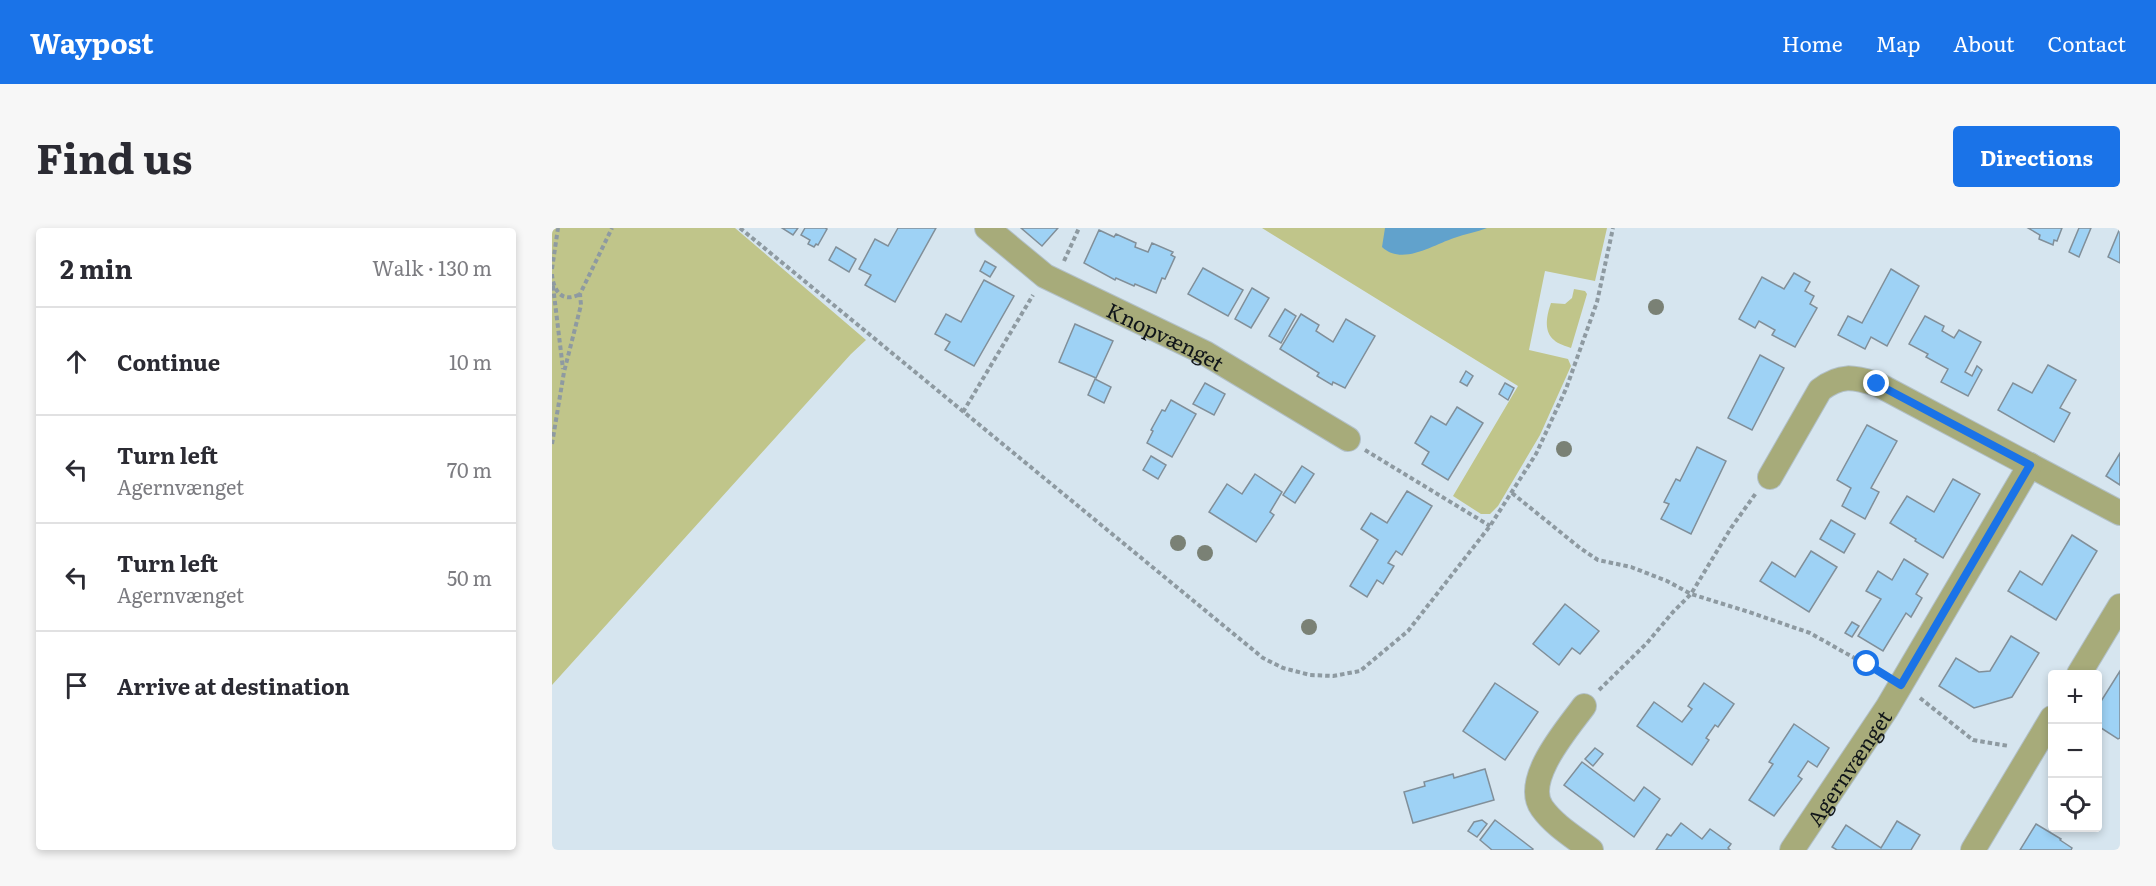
<!DOCTYPE html>
<meta charset="utf-8">
<style>
body{margin:0;font-family:Literata,serif;background:#f7f7f7;color:#2b2b33}
.controls{position:absolute;right:18px;bottom:18px;display:grid;overflow:hidden;border-radius:6px;box-shadow:0 3px 9px #0003}
.controls button{width:54px;height:54px;display:grid;place-items:center;padding:0;border:0;border-bottom:2px solid #e1e1e2;background:#fff;color:#2b2b33;font:30px sans-serif}
.stop{position:absolute;width:18px;height:18px;margin:-14px;border:4px solid #1a73e8;border-radius:50%;background:#fff}
.stop.end{background:#1a73e8;border-color:#fff;box-shadow:0 2px 6px #0008}
.list{margin:0;padding:0;list-style:none}
h2{display:flex;justify-content:space-between;align-items:center;height:78px;margin:0;padding:0 24px;font-size:26px}
h2 small{font-size:20px;font-weight:400;color:#7c7c81}
.list li{display:grid;grid-template-columns:39px 1fr auto;gap:18px;align-items:center;box-sizing:border-box;height:108px;padding:0 24px;border-top:2px solid #e1e1e2}
.list b{display:block;font-size:22px;white-space:nowrap}
.list p{margin:0;font-size:20px;white-space:nowrap;color:#7c7c81}
.list em{font-size:20px;font-style:normal;color:#7c7c81}
.icon{flex:none;width:33px;height:33px;fill:none;stroke:currentColor;stroke-width:2;stroke-linecap:round;stroke-linejoin:round}
.map{position:relative;flex:none;width:1568px;height:622px;overflow:hidden;border-radius:6px}
header{display:flex;align-items:center;gap:36px;box-sizing:border-box;height:84px;padding:0 30px;background:#1a73e8;color:#fff}
header strong{font-size:28px}
nav{display:flex;gap:33px;margin-inline-start:auto;font-size:21px}
.intro{display:flex;align-items:center;justify-content:space-between;box-sizing:border-box;height:144px;padding:0 36px}
h1{margin:0;font-size:42px}
.button{padding:15px 27px;border-radius:6px;background:#1a73e8;color:#fff;font-size:21px;font-weight:700}
main{display:flex;gap:36px;padding:0 36px}
aside{flex:1;background:#fff;border-radius:6px;box-shadow:0 3px 9px #0003}
.map>svg:first-child{display:block}
.green{fill:#c0c58a}
.water{fill:#61a2cc}
.building{fill:#9ed2f5;stroke:#818f99;stroke-width:1.5}
.lines{fill:none;stroke-linecap:round;stroke-linejoin:round}
.minor-casing{stroke:#b2c0c8;stroke-width:26}
.path{stroke:#8e9aa1;stroke-width:4;stroke-dasharray:4.5 3;stroke-linecap:butt}
.minor{stroke:#a7ab7a;stroke-width:24}
.tree{fill:#7a8175}
.route{stroke:#1a73e8;stroke-width:8}
.labels{text-anchor:middle;dominant-baseline:central;stroke-width:4.5;stroke-linejoin:round;paint-order:stroke}
.street-label{font-size:21px;fill:#101519;stroke:#fff}
</style>
<header>
<strong>Waypost</strong>
<nav><a>Home</a><a>Map</a><a>About</a><a>Contact</a></nav>
</header>
<div class="intro"><h1>Find us</h1><a class="button">Directions</a></div>
<main>
<aside>
<h2>2 min<small>Walk · 130 m</small></h2>
<ul class="list">
<li><svg class="icon" aria-label="ahead" viewBox="0 0 24 24"><path d="M12 20V5M6 11l6-6 6 6"/></svg><div><b>Continue</b></div><em>10 m</em></li>
<li><svg class="icon" aria-label="left" viewBox="0 0 24 24"><path d="M17 20v-9H6M10 6l-5 5 5 5"/></svg><div><b>Turn left</b><p>Agernvænget</p></div><em>70 m</em></li>
<li><svg class="icon" aria-label="left" viewBox="0 0 24 24"><path d="M17 20v-9H6M10 6l-5 5 5 5"/></svg><div><b>Turn left</b><p>Agernvænget</p></div><em>50 m</em></li>
<li><svg class="icon" aria-label="arrive" viewBox="0 0 24 24"><path d="M6 21V4h12l-3 4 3 4H6"/></svg><div><b>Arrive at destination</b></div></li>
</ul>
</aside>
<div class="map">
<svg width="1568" height="622" viewBox="0 0 1568 622">
<rect width="100%" height="100%" fill="#d6e5ef"/>
<g class="green">
<polygon points="0,0 183,0 314,112 299,126 0,457"/>
<polygon points="710,0 1055,0 1043,53 993,43 977,122 1016,131 1019,138 988,207 946,278 938,286 929,286 901,268 966,158"/>
<path d="M 1022,61 L 1033,63 L 1035,66 L 1019,120 C 1014,118 1006,116 1002,112 C 991,103 995,86 999,75 L 1013,76 L 1020,70 Z"/>
</g>
<path class="water" d="M 833,0 L 935,0 C 925,4 913,6 902,10 C 881,17 850,38 830,19 Z"/>
<g class="building">
<polygon points="230,0 246,0 241,7"/>
<polygon points="253,0 273,0 275,1 266,17 264,16 262,19 256,16 258,12 249,7"/>
<polygon points="346,0 384,0 343,74 313,57 319,47 307,41 323,11 336,18"/>
<polygon points="469,0 506,0 490,18"/>
<polygon points="1476,0 1510,0 1505,13 1502,12 1501,17 1487,11 1488,7"/>
<polygon points="1527,0 1539,0 1527,29 1517,24"/>
<polygon points="1568,0 1568,35 1556,29"/>
<polygon points="547,2 562,9 564,6 584,15 583,19 596,24 600,15 621,24 619,27 623,29 613,51 610,50 604,65 583,56 582,58 564,50 563,52 532,35"/>
<polygon points="284,19 304,31 297,44 277,32"/>
<polygon points="433,33 444,39 438,49 428,43"/>
<polygon points="651,40 691,62 676,88 636,66"/>
<polygon points="1339,41 1367,58 1335,118 1319,109 1313,121 1286,107 1296,88 1310,95"/>
<polygon points="1242,45 1258,54 1253,63 1262,68 1258,76 1265,80 1243,119 1220,107 1223,102 1207,93 1203,100 1187,91 1210,49 1232,61"/>
<polygon points="432,52 462,68 422,138 393,122 398,114 383,106 394,86 409,94"/>
<polygon points="700,60 717,70 699,100 683,91"/>
<polygon points="733,81 744,88 729,115 717,108"/>
<polygon points="749,86 767,97 764,103 781,114 794,91 823,108 793,160 781,154 780,157 765,148 767,145 728,121"/>
<polygon points="1373,88 1392,98 1390,103 1402,110 1407,102 1429,114 1413,144 1420,148 1425,138 1430,142 1416,168 1389,154 1396,141 1374,129 1376,126 1357,116"/>
<polygon points="523,96 561,113 544,150 507,134"/>
<polygon points="1208,127 1232,140 1200,202 1176,190"/>
<polygon points="1496,137 1524,152 1508,180 1518,185 1502,214 1446,182 1461,155 1480,165"/>
<polygon points="914,143 921,148 915,158 908,154"/>
<polygon points="543,151 559,159 552,175 536,167"/>
<polygon points="653,155 673,166 662,187 641,176"/>
<polygon points="953,155 962,160 956,172 947,166"/>
<polygon points="619,172 644,186 620,229 595,215 601,203 599,202 610,182 613,183"/>
<polygon points="905,179 931,195 896,252 870,236 877,224 863,215 879,188 894,197"/>
<polygon points="1315,197 1345,213 1319,260 1327,264 1313,291 1290,278 1299,260 1285,252"/>
<polygon points="1145,219 1174,233 1139,306 1109,291 1117,276 1112,274 1124,251 1128,253"/>
<polygon points="1568,225 1568,257 1554,248"/>
<polygon points="599,228 614,237 606,251 591,242"/>
<polygon points="750,238 762,246 743,275 731,267"/>
<polygon points="703,246 730,264 718,284 722,287 704,314 657,284 675,256 690,266"/>
<polygon points="1401,251 1428,266 1391,330 1363,313 1364,311 1338,295 1355,268 1382,284"/>
<polygon points="855,263 880,278 850,327 844,323 836,335 842,338 831,356 825,352 815,369 798,358 826,312 809,301 819,285 835,295"/>
<polygon points="1279,292 1303,306 1292,325 1268,311"/>
<polygon points="1520,307 1545,323 1504,392 1456,363 1468,343 1490,357"/>
<polygon points="1259,323 1285,339 1257,384 1208,353 1220,334 1243,349"/>
<polygon points="1352,331 1376,346 1364,366 1370,370 1359,389 1354,385 1331,423 1306,408 1329,371 1314,363 1326,343 1340,352"/>
<polygon points="1013,376 1047,403 1028,426 1020,420 1007,437 981,416"/>
<polygon points="1300,394 1307,398 1300,409 1293,405"/>
<polygon points="1459,408 1487,425 1460,469 1422,480 1387,458 1404,430 1427,444 1438,443"/>
<polygon points="1568,443 1568,510 1566,511 1546,498 1546,478"/>
<polygon points="943,455 986,484 953,532 911,503"/>
<polygon points="1152,455 1182,476 1166,499 1163,497 1154,510 1157,512 1140,537 1085,498 1102,474 1130,494 1140,481 1136,478"/>
<polygon points="1242,496 1277,520 1265,539 1256,533 1246,548 1250,551 1222,588 1197,572 1221,536 1217,534"/>
<polygon points="1043,520 1051,526 1041,538 1033,531"/>
<polygon points="1030,534 1082,573 1092,559 1108,571 1082,609 1012,557"/>
<polygon points="933,541 942,572 861,595 852,564 873,558 872,554 901,546 902,550"/>
<polygon points="930,592 935,596 925,609 916,603 922,594"/>
<polygon points="943,592 981,621 980,622 940,622 928,612"/>
<polygon points="1345,593 1368,607 1359,622 1285,622 1280,619 1294,597 1329,620"/>
<polygon points="1129,595 1150,611 1158,601 1179,616 1176,620 1178,622 1104,622 1115,606 1119,608"/>
<polygon points="1484,596 1509,611 1508,612 1520,620 1519,622 1468,622"/>
</g>
<g class="lines">
<g class="minor-casing">
<g id="minor">
<path id="s1" d="M 435,0 L 493,48 L 653,125 L 796,211"/>
<path d="M 1218,249 L 1268,162 C 1289,146 1301,149 1325,156 L 1568,285"/>
<polyline points="1527,446 1568,378"/>
<path d="M 1032,478 C 1016,500 970,552 990,580 C 1002,597 1022,609 1039,622"/>
<path id="s2" d="M 1240,622 L 1335,480 L 1478,237"/>
<polyline points="1421,622 1500,490"/>
</g>
</g>
<g class="path">
<polyline points="188,0 711,430 731,440 758,447 781,448 808,443 856,403 938,298 984,226 1014,161 1045,74 1061,0"/>
<polyline points="512,33 527,0"/>
<polyline points="0,41 6,0"/>
<path d="M 0,46 C 1,62 10,76 28,66"/>
<polyline points="1,58 11,141"/>
<polyline points="411,184 481,67"/>
<polyline points="0,216 12,144 29,77 28,66 60,0"/>
<polyline points="813,222 938,298"/>
<polyline points="960,265 1028,320 1046,332 1079,339 1115,353 1139,366 1197,384 1258,405 1329,445"/>
<polyline points="1047,462 1095,415 1121,384 1139,366 1179,300 1204,265"/>
<polyline points="1368,470 1421,512 1457,518"/>
</g>
<use href="#minor" class="minor"/>
</g>
<g class="tree">
<circle cx="1104" cy="79" r="8"/>
<circle cx="1012" cy="221" r="8"/>
<circle cx="626" cy="315" r="8"/>
<circle cx="653" cy="325" r="8"/>
<circle cx="757" cy="399" r="8"/>
</g>
<g class="lines">
<polyline class="route" points="1315,436 1349,457 1478,237 1325,156"/>
</g>
<g class="labels">
<g class="street-label">
<text stroke="none"><textPath href="#s1" startOffset="210">Knopvænget</textPath></text>
<text stroke="none"><textPath href="#s2" startOffset="100">Agernvænget</textPath></text>
</g>
</g>
</svg>
<div class="controls">
<button>+</button>
<button>−</button>
<button><svg class="icon" aria-label="locate" viewBox="0 0 24 24"><circle cx="12" cy="12" r="6"/><path d="M12 2v4M12 18v4M2 12h4M18 12h4"/></svg></button>
</div>
<div class="stop" style="left:1315px;top:436px"></div>
<div class="stop end" style="left:1325px;top:156px"></div>
</div>
</main>
